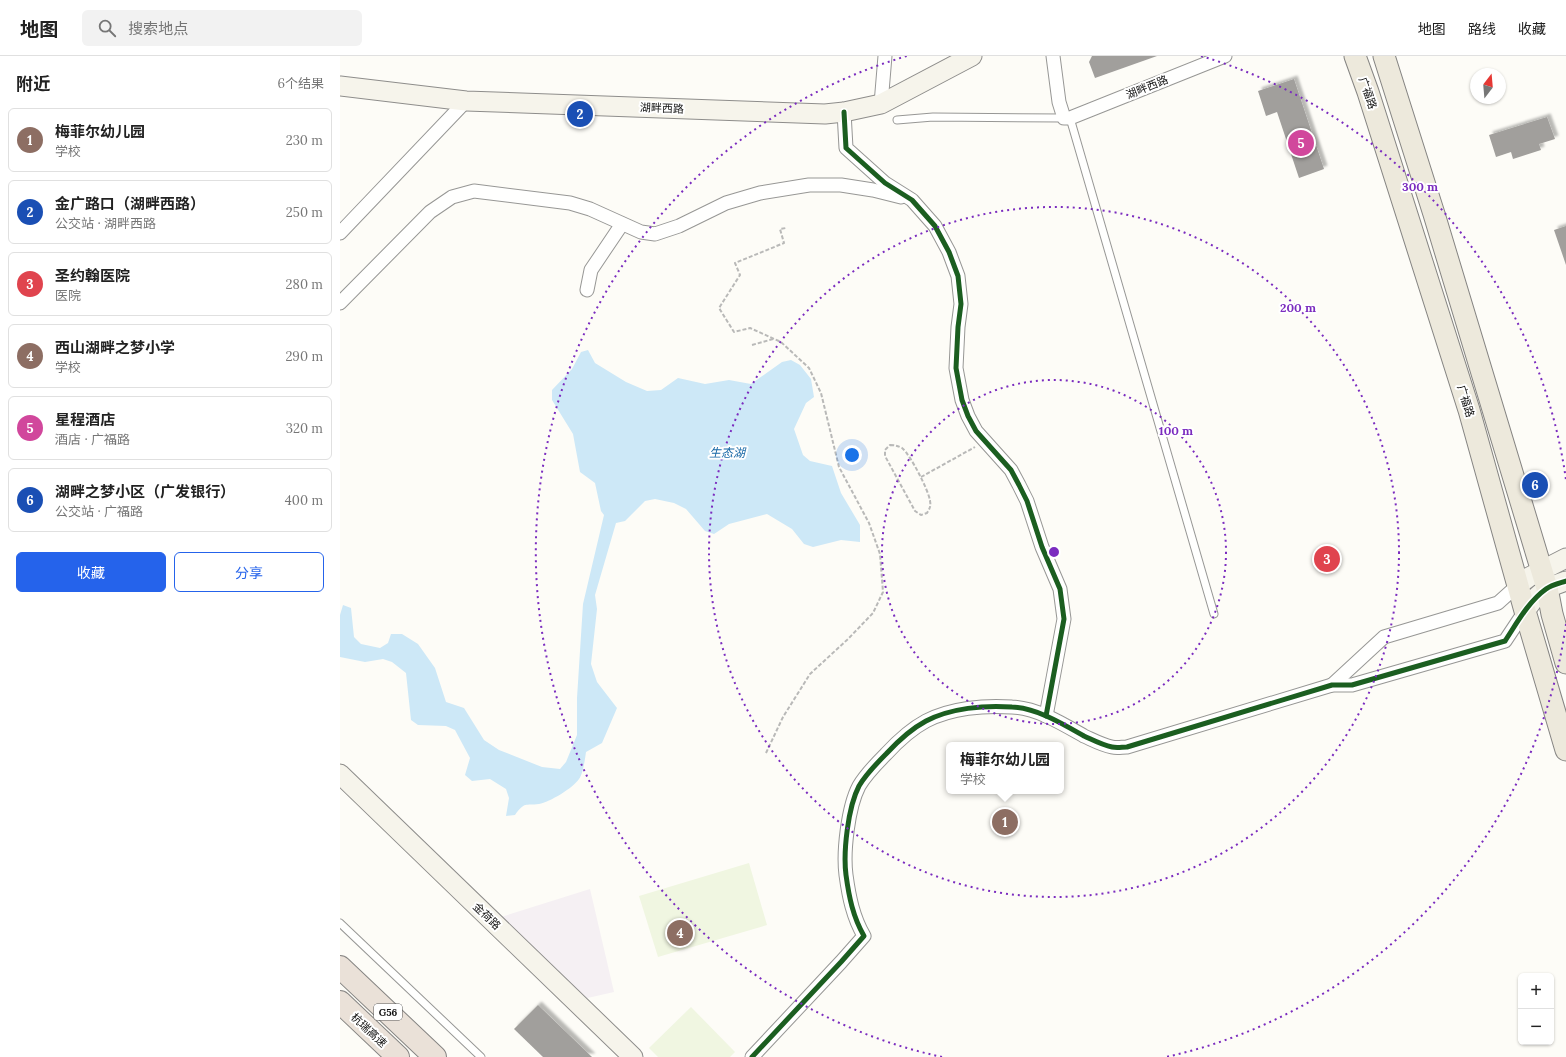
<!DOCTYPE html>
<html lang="zh">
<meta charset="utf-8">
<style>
body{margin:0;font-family:Lora,"Noto Sans SC",serif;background:#f2f2f2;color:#222}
.controls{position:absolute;right:12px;bottom:12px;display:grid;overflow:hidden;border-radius:6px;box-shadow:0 1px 3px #0004}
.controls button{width:36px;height:36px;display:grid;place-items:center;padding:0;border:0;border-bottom:1px solid #e0e0e0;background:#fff;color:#222;font:20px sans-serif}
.compass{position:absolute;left:1130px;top:12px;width:36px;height:36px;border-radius:50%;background:#fff;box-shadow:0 1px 3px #0004;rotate:16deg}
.you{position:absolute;left:512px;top:399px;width:14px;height:14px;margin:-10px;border:3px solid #fff;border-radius:50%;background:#1a73e8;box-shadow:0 0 0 6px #1a73e833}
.badge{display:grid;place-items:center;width:26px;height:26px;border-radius:50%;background:#2563eb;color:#fff;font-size:13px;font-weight:700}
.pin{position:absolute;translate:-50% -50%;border:2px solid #fff;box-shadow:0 1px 4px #0006}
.popup{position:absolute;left:606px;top:686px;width:118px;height:52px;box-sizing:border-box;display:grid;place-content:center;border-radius:6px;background:#fff;filter:drop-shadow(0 1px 3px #0005);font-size:13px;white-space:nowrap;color:#767676}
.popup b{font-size:15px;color:#222}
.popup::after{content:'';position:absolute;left:50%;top:100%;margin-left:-8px;border:8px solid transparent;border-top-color:#fff}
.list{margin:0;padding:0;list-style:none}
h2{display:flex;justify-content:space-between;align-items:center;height:52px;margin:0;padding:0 16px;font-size:17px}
h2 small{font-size:13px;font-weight:400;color:#767676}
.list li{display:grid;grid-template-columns:26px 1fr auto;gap:12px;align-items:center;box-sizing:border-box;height:64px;margin:0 8px 8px;padding:0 8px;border:1px solid #e0e0e0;border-radius:6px}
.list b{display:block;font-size:15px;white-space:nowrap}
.list p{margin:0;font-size:13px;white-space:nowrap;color:#767676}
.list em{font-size:13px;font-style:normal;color:#767676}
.actions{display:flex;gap:8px;padding:12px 16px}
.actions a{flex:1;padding:9px 0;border:1px solid #2563eb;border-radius:6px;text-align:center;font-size:14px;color:#2563eb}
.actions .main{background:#2563eb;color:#fff}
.icon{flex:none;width:22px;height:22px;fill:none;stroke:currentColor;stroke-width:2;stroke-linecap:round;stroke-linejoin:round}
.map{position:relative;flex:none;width:1226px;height:1001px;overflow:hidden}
header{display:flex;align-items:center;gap:24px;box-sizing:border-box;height:56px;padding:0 20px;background:#fff;border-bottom:1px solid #e0e0e0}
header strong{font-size:19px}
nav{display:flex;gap:22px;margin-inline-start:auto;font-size:14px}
.search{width:280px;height:36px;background:#f2f2f2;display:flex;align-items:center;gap:10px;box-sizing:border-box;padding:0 14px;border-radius:6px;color:#767676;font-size:15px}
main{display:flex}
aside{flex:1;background:#fff}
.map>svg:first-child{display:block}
.industrial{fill:#f5f0f3}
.pitch{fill:#f0f6e1}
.water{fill:#cde8f7}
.building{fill:#a19f9c;filter:url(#shadow)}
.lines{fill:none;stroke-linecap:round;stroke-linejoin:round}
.lane-casing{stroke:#979795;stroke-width:9}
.street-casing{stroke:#979795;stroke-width:15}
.secondary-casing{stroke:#8e8d8b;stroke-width:21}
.primary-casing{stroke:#858482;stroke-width:23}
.highway-casing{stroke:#858482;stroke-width:24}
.path{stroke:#b9b9b8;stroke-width:2;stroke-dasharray:4 2;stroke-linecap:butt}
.lane{stroke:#fffffe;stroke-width:7}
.street{stroke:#fffffe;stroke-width:13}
.secondary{stroke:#f6f4eb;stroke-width:19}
.primary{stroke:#ede9dc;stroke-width:21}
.highway{stroke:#eae1d8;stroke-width:22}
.cycleway-casing{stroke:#fff;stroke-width:8}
.cycleway{stroke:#1b5e20;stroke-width:5}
.ring{fill:none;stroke:#7b2cbf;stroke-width:2;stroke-dasharray:2 4}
.labels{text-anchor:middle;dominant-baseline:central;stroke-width:4;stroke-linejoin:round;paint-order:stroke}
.shield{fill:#fff;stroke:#585858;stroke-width:1}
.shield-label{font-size:10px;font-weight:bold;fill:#111}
.street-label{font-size:11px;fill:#111;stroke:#fff}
.water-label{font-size:12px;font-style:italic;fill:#1768a6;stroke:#fff}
.centre{fill:#7b2cbf;stroke:#fff;stroke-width:2}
.ring-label{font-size:12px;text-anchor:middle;font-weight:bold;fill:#7b2cbf;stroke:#fff;stroke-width:4;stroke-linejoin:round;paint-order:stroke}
</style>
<header>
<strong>地图</strong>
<div class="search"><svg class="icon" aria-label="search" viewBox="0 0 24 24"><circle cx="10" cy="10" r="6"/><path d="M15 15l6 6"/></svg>搜索地点</div>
<nav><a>地图</a><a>路线</a><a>收藏</a></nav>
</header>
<main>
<aside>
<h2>附近<small>6个结果</small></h2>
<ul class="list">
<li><span class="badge" style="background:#8d6e63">1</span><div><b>梅菲尔幼儿园</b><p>学校</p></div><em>230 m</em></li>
<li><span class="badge" style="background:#1a4fb4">2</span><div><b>金广路口（湖畔西路）</b><p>公交站 · 湖畔西路</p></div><em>250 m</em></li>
<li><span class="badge" style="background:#e0444e">3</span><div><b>圣约翰医院</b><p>医院</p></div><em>280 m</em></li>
<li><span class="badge" style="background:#8d6e63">4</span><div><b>西山湖畔之梦小学</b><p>学校</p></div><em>290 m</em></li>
<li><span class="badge" style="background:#d1479c">5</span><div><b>星程酒店</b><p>酒店 · 广福路</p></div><em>320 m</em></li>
<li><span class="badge" style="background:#1a4fb4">6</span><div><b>湖畔之梦小区（广发银行）</b><p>公交站 · 广福路</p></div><em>400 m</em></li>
</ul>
<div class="actions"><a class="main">收藏</a><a>分享</a></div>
</aside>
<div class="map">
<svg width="1226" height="1001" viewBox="0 0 1226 1001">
<defs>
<filter id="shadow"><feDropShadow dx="3.5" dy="-3.5" stdDeviation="1" flood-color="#0004"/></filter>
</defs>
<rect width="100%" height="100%" fill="#fdfcf7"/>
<polygon class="industrial" points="250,833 274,936 243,943 161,861"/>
<g class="pitch">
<polygon points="409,807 427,869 318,901 299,840"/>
<polygon points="351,951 395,996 390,1001 318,1001 309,992"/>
</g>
<path class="water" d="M 248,294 L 255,307 L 286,326 L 307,335 L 321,334 L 338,322 L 365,328 L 389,324 L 411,328 L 442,306 L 451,304 L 460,309 L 471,323 L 474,341 L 466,347 L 454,373 L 463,399 L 470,405 L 492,410 L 501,437 L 520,469 L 520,486 L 501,484 L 473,491 L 464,488 L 452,473 L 427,458 L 389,468 L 374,478 L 365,475 L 346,453 L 334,447 L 315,443 L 305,445 L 285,465 L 276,467 L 255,539 L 257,553 L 251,608 L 257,626 L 277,652 L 262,687 L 246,696 C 245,703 243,718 239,723 C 233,732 210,746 199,748 C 185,750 185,745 175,759 L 166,760 L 169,742 L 166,733 L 150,723 L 132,725 L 125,719 L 130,702 L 115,674 L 106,670 L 78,669 L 71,664 L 66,617 L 52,606 L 43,603 L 25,606 L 0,601 L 0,559 L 3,549 L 11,552 L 14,581 L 21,588 L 40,592 L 48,587 L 51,578 L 62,578 L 78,588 L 95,612 L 106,646 L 124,652 L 144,684 L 159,694 L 202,711 L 220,713 L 226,706 L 237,679 L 237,642 L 243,548 L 264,459 L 261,455 L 255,427 L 240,416 L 233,378 L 212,344 L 212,334 L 232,313 L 241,296 Z"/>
<g class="building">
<polygon points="752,0 817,0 755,22 749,6"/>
<polygon points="954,23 984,113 959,122 937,56 926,60 918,35"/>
<polygon points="1207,61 1215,83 1199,88 1201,94 1173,103 1171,96 1156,101 1149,79"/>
<polygon points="1226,170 1226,209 1214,174"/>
<polygon points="198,949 252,1001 203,1001 174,973"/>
</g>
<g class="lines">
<g class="lane-casing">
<g id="lane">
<polyline points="730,62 874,558"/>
<polyline points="557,64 593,61 724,62"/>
<polyline points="0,867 141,1001"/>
</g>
</g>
<g class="street-casing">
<g id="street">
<polyline points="713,0 719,46 724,62 730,62 885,0"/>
<polyline points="541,48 545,0"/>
<polyline points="504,56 506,92 545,127 572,144 595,170 609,196 618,220 621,248 618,271 616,312 622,344 628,360 636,375 671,414 679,429 687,445 702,491 720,533 724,563 706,660"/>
<polyline points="0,177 126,45"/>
<polyline points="247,234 251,214 282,168"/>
<polyline points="0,247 90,156 112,141 134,135 230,147 250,153 301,176 315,178 339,170 386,147 420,137 469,129 501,129 533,134 561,141"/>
<polyline points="992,629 1044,581 1158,547 1178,529"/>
<path d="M 412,1001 L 501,906 L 524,880 C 513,861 509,841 506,819 C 503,796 508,751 519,730 C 526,718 537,707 546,698 C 558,685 571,673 586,665 C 611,652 644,649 672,651 C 697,652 723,668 744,680 C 753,684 762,689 772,691 C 777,692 782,691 787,691 L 992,629 L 1012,629 L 1165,585 L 1185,555"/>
</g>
</g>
<g class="secondary-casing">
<g id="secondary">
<polyline points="0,30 126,45 485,58 504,56 541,48 632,0"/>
<polyline points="1178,529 1189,521 1226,502"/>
<polyline points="1185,555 1194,543 1207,532 1226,525"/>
<polyline points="0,718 293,1001"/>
</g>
</g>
<g class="primary-casing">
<g id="primary">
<polyline points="1015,0 1028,36 1129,354 1185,555 1226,694"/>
<polyline points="1044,0 1094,158 1207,532 1212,558 1226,607"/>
</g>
</g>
<g class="highway-casing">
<g id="highway">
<polyline points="0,911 95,1001"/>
<polyline points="0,946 58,1001"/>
</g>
</g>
<g class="path">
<polyline points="412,289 433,283"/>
<path d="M 550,389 C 555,389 558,390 562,392 C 570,398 589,435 590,445 C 591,450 590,452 587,457 L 581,459 L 575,455 L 545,400 L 545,394 Z"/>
<polyline points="581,421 635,391"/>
<polyline points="426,697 443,661 470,618 508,583 533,557 543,536 540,498 529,467 499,411 481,337 469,312 441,286 410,272 394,276 379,252 400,219 395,207 444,187 440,173 446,172"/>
</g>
<use href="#lane" class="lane"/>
<use href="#street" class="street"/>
<use href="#secondary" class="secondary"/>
<use href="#primary" class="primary"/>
<use href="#highway" class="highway"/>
<g class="cycleway-casing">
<g id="cycleway">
<polyline points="504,56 506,92 545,127 572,144 595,170 609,196 618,220 621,248 618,271 616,312 622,344 628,360 636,375 671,414 679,429 687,445 702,491 720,533 724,563 706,660"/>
<path d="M 412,1001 L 501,906 L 524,880 C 513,861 509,841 506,819 C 503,796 508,751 519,730 C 526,718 537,707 546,698 C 558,685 571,673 586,665 C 611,652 644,649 672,651 C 697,652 723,668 744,680 C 753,684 762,689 772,691 C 777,692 782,691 787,691 L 992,629 L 1012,629 L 1165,585 C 1177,567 1188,546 1206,533 C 1211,529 1220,527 1226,525"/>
</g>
</g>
<use href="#cycleway" class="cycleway"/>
</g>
<g class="ring">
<circle cx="714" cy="496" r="172"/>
<circle cx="714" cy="496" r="345"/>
<path d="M1226 568A517 517 0 0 1 826 1001M602 1001A517 517 0 0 1 567 0M861 0A517 517 0 0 1 1226 424"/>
</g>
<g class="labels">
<rect class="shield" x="34" y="948" width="28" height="16" rx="3"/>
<g class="shield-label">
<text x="48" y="956">G56</text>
</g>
<g class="street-label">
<text transform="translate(807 31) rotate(-22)">湖畔西路</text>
<text transform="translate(1028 37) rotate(71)">广福路</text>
<text transform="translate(322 52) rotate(2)">湖畔西路</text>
<text transform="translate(1126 345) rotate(73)">广福路</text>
<text transform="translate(147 860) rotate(44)">金荷路</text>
<text transform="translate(29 974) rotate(43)">杭瑞高速</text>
</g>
<g class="water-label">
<text x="387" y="396">生态湖</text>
</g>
</g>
<circle cx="714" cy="496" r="6" class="centre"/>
<g class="ring-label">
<text x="1080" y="135">300 m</text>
<text x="958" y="256">200 m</text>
<text x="836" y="379">100 m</text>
</g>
</svg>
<div class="controls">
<button>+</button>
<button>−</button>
</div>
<svg class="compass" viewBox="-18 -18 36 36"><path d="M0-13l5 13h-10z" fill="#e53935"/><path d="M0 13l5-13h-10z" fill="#767676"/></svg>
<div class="you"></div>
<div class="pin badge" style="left:665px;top:766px;background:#8d6e63">1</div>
<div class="popup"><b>梅菲尔幼儿园</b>学校</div>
<div class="pin badge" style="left:240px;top:58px;background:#1a4fb4">2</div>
<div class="pin badge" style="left:987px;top:503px;background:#e0444e">3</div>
<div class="pin badge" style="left:340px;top:877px;background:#8d6e63">4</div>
<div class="pin badge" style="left:961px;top:87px;background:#d1479c">5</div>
<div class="pin badge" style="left:1195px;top:429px;background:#1a4fb4">6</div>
</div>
</main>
